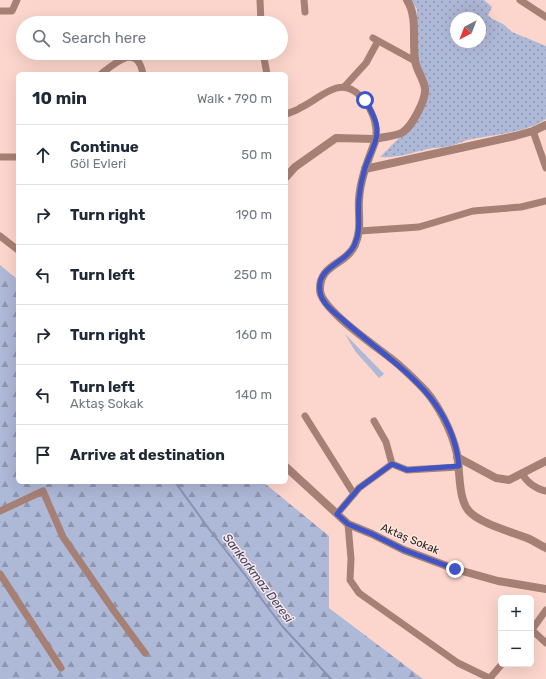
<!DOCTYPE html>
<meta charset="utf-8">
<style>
body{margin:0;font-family:Rubik,sans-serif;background:#f6f6f7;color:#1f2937}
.controls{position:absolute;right:12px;bottom:12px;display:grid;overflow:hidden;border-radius:6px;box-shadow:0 4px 16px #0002}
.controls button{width:36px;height:36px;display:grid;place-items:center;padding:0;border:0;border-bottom:1px solid #e0e1e3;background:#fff;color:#1f2937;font:20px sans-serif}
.compass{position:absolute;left:450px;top:12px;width:36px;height:36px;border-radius:50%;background:#fff;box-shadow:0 4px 16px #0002;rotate:222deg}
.stop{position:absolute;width:12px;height:12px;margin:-9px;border:3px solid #3e54c7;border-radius:50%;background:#fff}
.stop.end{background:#3e54c7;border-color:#fff;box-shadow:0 1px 4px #0008}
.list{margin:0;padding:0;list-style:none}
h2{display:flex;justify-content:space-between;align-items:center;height:52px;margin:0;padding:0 16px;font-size:17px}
h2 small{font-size:13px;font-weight:400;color:#747a83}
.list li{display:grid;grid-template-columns:26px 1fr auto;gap:12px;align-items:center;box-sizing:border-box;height:60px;padding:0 16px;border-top:1px solid #e0e1e3}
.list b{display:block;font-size:15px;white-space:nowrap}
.list p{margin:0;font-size:13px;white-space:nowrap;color:#747a83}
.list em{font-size:13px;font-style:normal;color:#747a83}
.icon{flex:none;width:22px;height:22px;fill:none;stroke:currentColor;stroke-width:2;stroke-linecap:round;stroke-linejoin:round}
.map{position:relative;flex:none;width:546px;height:679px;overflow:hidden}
.search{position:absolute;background:#fff;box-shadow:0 4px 16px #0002;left:16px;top:16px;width:272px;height:44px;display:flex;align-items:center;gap:10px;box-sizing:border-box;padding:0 14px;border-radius:22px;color:#747a83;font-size:15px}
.panel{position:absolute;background:#fff;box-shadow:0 4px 16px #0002;left:16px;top:72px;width:272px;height:412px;border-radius:6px}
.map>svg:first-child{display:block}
.grass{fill:#aeb8d7}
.forest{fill:url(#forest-firs)}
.garden{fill:url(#garden-dots);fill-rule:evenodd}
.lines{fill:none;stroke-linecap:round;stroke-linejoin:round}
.stream{stroke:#8792b5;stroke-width:2}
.minor{stroke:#a78075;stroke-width:7}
.tertiary{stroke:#a78075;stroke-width:8}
.route{stroke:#3e54c7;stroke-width:5}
.labels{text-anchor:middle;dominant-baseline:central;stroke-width:3;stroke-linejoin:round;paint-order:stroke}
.street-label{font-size:11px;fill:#2f221e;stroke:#fee7e1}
.water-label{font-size:12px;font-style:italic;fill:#364474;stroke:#fee7e1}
</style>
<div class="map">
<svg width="546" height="679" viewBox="0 0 546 679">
<defs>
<pattern id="forest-firs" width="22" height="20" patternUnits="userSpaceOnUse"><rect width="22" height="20" fill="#aeb8d7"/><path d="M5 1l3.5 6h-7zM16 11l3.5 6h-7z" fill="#8e95ae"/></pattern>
<pattern id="garden-dots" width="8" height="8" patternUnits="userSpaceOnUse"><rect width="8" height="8" fill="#aeb8d7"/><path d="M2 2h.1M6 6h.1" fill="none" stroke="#8e95ae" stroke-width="1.8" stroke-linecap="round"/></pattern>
</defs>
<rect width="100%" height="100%" fill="#fcd6cc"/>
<polygon class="grass" points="345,334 384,374 379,378 355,351"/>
<polygon class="forest" points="0,265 18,280 18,482 263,482 329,536 329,608 423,679 0,679"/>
<path class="garden" d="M 411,0 L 484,0 L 492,7 L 488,15 L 491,18 L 503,24 L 512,32 L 546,46 L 546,119 C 523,134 493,134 467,140 C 461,142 455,145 449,146 C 443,148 435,147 428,149 C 410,153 399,158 380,157 L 411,126 L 423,106 L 416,38 L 417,9 ZM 456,18 L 480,18 L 480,42 L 456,42 Z"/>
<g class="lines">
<polyline class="stream" points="175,482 209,529 249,580 260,597 282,626 331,679"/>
<g class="minor">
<polyline points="260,0 261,23"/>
<polyline points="304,0 305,12"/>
<polyline points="520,0 546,17"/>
<polyline points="0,11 12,11 17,0"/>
<polyline points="373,38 415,61"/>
<polyline points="263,53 267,74"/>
<path d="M 101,74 C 116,62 137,43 143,74"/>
<polyline points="345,86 366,63 378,41"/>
<path d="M 286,114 C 291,112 296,111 300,108 C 320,99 339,75 359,95 C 363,98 365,100 367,104 C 374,116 377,125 376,139"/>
<polyline points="533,131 546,168"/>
<polyline points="0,157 18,157"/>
<polyline points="360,231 419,227 473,211 521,207 546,201"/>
<polyline points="0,236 18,250"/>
<polyline points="305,416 354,494"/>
<polyline points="374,421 386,442 392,464 407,470 459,467"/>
<path d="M 522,473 C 526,482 536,489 546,491"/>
<polyline points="0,511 43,491 63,537 114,611 145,653"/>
<polyline points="337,514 359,488 392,464"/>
<polyline points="348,524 351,559 350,580 359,593 458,663 491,679"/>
<polyline points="0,574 61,668"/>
<polyline points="532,630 546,643"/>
<polyline points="531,631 546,610"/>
<polyline points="490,678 502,664"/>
</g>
<g class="tertiary">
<path d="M 407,0 C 418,17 412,41 415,60 C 416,70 424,79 425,89 C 426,100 412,126 403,132 C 398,136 382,137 376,139 C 369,158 360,179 359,200 C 358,216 362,229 355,245 C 346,265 319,264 320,290 C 320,308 374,345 389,357 C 400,365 410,375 420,385 C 437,401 452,431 457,454 C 460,469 458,497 468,510 C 478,523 512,532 527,538 C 534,541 540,545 546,548"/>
<polyline points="365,169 515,136 533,131 546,125"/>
<polyline points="286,177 295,167 336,138 376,139"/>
<polyline points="457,457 496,478 509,480 546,461"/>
<polyline points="286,467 348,524 372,534 404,550 455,569 498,581 546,589"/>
</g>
</g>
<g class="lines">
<path class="route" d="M 365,100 C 370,109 376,118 377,128 C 378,142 369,155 365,168 C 362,178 360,188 359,198 C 357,215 362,230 354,246 C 345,264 316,267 320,291 C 321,303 334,312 342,319 C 391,363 452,394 459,466 L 407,470 L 392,464 L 359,488 L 337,514 L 348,524 L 372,534 L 404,550 L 455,569"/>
</g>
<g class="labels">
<g class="street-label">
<text transform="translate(410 539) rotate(23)">Aktaş Sokak</text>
</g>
<g class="water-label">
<text transform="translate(258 578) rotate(53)">Sarıkorkmaz Deresi</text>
</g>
</g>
</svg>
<div class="controls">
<button>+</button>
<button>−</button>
</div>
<svg class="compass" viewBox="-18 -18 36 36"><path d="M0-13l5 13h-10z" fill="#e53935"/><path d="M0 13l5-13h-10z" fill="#747a83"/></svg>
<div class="stop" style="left:365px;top:100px"></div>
<div class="stop end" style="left:455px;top:569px"></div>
<div class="search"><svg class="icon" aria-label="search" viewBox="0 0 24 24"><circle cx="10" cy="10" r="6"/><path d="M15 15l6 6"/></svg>Search here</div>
<section class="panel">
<h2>10 min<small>Walk · 790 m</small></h2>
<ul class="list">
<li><svg class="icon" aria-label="ahead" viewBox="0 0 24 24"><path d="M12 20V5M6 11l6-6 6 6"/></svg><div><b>Continue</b><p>Göl Evleri</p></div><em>50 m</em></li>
<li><svg class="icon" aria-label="right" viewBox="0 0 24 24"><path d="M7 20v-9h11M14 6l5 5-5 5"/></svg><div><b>Turn right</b></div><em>190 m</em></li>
<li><svg class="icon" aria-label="left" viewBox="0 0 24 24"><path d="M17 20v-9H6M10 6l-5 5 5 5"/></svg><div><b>Turn left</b></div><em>250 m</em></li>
<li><svg class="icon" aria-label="right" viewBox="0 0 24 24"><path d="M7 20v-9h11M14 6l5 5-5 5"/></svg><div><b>Turn right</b></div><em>160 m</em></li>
<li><svg class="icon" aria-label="left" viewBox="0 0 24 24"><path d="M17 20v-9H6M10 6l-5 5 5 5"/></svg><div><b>Turn left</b><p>Aktaş Sokak</p></div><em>140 m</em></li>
<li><svg class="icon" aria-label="arrive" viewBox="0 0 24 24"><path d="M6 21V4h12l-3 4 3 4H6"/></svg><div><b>Arrive at destination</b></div></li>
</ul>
</section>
</div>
